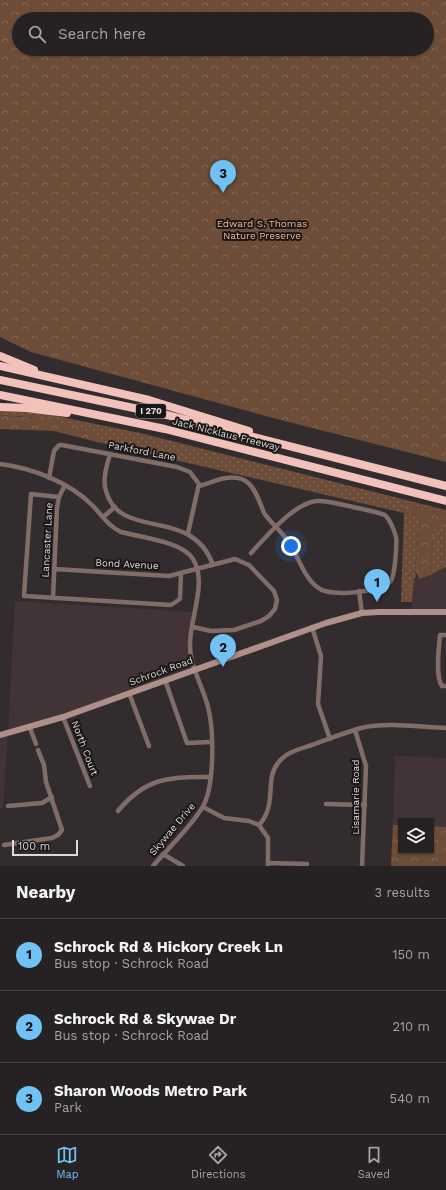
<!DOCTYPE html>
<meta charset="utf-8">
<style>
body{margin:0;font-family:"Work Sans",sans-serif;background:#322e2f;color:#f1f3f6}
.controls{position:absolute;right:12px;bottom:12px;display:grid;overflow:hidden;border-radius:0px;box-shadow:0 1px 3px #0004}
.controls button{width:36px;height:36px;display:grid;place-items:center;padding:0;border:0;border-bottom:1px solid #423e40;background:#262122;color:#f1f3f6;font:20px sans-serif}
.scale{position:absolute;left:12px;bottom:10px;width:66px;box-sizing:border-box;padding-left:4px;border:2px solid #ddd9da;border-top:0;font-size:11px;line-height:14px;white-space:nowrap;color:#ddd9da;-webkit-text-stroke:3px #191616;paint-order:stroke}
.you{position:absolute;left:291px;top:546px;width:14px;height:14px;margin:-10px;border:3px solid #fff;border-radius:50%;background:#1a73e8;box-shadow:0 0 0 6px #1a73e833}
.badge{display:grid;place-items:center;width:26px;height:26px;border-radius:50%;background:#70c2f4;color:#111;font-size:13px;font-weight:700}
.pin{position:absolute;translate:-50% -33px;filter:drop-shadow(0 1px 2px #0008)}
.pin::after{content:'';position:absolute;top:21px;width:14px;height:12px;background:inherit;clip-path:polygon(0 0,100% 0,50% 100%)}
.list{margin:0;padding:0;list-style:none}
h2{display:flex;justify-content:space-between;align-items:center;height:52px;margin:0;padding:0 16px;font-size:17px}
h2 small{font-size:13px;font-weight:400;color:#a4a3a5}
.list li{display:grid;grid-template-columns:26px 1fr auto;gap:12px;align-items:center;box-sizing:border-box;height:72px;padding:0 16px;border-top:1px solid #423e40}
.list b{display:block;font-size:15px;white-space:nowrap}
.list p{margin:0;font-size:13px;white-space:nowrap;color:#a4a3a5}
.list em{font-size:13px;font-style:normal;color:#a4a3a5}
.icon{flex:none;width:22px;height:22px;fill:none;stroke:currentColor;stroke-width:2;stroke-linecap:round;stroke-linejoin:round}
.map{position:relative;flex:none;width:446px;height:866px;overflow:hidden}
.search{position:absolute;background:#262122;box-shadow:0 1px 3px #0004;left:12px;right:12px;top:12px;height:44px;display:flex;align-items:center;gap:10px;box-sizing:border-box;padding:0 14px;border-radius:22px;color:#a4a3a5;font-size:15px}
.sheet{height:268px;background:#262122}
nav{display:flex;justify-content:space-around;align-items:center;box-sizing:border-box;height:56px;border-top:1px solid #423e40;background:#262122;font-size:11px;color:#a4a3a5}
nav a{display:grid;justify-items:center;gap:2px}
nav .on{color:#70c2f4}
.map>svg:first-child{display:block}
.built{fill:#413336}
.grass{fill:url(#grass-dots)}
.forest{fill:url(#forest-crowns);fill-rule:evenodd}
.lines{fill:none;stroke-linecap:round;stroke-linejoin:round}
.minor{stroke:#806d69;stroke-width:4.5}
.secondary{stroke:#ae8f8a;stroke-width:6}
.motorway{stroke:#f2c2ba;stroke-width:8}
.labels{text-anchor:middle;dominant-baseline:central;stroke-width:4;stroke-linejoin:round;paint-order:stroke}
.shield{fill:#191616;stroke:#a29e9f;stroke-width:1}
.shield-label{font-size:9px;font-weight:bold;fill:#ddd9da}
.park-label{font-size:10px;fill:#f1b690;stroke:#191616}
.street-label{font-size:10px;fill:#ddd9da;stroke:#191616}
</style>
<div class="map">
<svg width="446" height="866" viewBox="0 0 446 866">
<defs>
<pattern id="grass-dots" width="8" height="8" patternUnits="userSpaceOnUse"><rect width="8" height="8" fill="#6d4d38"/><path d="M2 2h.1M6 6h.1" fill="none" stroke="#816654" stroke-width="1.8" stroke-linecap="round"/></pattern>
<pattern id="forest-crowns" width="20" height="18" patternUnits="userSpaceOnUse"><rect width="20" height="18" fill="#6d4d38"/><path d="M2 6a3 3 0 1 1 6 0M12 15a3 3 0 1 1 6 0" fill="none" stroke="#816654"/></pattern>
</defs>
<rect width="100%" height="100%" fill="#332c2e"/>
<g class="built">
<polygon points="446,567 446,612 411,612 414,579 428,576"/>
<polygon points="15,601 196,612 190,643 196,668 33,727 8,732 3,809 0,808 0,733 8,731"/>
<polygon points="395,756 446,758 446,827 431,826 431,821 401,821 401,825 393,825"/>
</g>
<g class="grass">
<path d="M 0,410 L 47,414 L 140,433 L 446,510 L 446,514 L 415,506 L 404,513 L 418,515 L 420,517 L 415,570 L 416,577 L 414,579 L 412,602 L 401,602 L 404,513 L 93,441 L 95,437 C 64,425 34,414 0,416 Z"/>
<polygon points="438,526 446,526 446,567 428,576 430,573 434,527"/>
</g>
<g class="forest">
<path d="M 0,0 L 446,0 L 446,462 L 277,419 L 31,352 L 0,337 ZM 19,19 L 427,19 L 427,49 L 19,49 Z"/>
<path d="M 0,416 C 16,415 90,422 95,437 L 93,441 L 54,431 L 0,429 Z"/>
<polygon points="406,506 415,506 446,514 446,526 434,528 430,573 428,576 419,579 415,570 420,517 418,515 404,513 403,509"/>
<polygon points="393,825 401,825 401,851 431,851 431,826 446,827 446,866 391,866"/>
</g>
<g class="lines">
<g class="minor">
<path d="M 110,454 C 107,465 102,480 106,491 C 120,542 192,505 213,565"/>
<path d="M 0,464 C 32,468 69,482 92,505 C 102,515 108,526 121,532 C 140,537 183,542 193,559 C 208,583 189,620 190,646 C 190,666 203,687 208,707 C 214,730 215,788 202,808 C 189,829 169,847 153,866"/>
<polyline points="49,478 54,451 59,445 62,445 177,467 190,472 199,484 188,533"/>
<path d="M 199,486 C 207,484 213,481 221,479 C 250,472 255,490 264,513 C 271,523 281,531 288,541 C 298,555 303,576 317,587 C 330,598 377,592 390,582 C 395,578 397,543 396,537 C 394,530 390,520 385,515 C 374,511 361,509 349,506 C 338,504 327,500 316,501 C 293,504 266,537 251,553"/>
<polyline points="59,497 31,494 24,596 171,605 180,599 181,573"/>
<polyline points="103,517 115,507"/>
<polyline points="54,569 169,576 235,559 249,565 274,591 277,600 275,609 269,616 261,621 234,630 211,631 193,627"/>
<polyline points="359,591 362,613"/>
<polyline points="53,598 57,508 59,497 65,485"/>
<polyline points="312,627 321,656 318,704 330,739"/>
<path d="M 446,635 L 440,635 C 439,646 435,677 442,686 L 446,686"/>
<polyline points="165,680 187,743 212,742"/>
<polyline points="129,693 149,746"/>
<polyline points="63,717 90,786"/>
<polyline points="30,728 36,744"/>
<polyline points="355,730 366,766 362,866"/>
<polyline points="326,804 365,805"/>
<polyline points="8,806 42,803 52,797"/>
<polyline points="203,807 224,818 249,821 259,825 268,838 268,866"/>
<path d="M 118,811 C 145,778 170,776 210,777"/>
<path d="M 259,825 C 278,804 264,780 278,763 C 286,752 300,749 312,745 C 328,739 344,733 361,728 C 386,722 420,727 446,728"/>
<polyline points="4,845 52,838 58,835 62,830 46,782 44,765 38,750"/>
<polyline points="163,854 183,866"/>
<polyline points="268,863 307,864"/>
</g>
<polyline class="secondary" points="0,735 63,717 326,623 362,613 378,612 446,612"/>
<g class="motorway">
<polyline points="0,356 34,370"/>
<polyline points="0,366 149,400 249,431"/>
<polyline points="0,380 167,415 446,486"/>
<polyline points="0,395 165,429 446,501"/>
<polyline points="0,407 26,408 67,413"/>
</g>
</g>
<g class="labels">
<rect class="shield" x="136" y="404" width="30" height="14" rx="3"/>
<g class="shield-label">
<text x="151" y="411">I 270</text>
</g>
<g class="park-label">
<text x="262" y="223">Edward S. Thomas<tspan x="262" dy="12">Nature Preserve</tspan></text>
</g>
<g class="street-label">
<text transform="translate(226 434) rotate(14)">Jack Nicklaus Freeway</text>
<text transform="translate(142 451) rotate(11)">Parkford Lane</text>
<text transform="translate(47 540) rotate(-87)">Lancaster Lane</text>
<text transform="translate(127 564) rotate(3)">Bond Avenue</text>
<text transform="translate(161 671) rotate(-20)">Schrock Road</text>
<text transform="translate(85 748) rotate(69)">North Court</text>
<text transform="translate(355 797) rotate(-90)">Lisamarie Road</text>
<text transform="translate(172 829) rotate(-50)">Skywae Drive</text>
</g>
</g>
</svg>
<div class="controls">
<button><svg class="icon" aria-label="layers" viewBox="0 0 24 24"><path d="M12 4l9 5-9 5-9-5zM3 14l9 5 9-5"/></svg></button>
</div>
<div class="scale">100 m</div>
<div class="you"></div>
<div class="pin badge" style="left:377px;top:602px">1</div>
<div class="pin badge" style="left:223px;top:667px">2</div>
<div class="pin badge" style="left:223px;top:193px">3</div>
<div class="search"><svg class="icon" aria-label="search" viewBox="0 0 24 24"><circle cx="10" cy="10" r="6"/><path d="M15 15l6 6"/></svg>Search here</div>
</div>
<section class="sheet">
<h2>Nearby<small>3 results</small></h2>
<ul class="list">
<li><span class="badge">1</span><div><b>Schrock Rd &amp; Hickory Creek Ln</b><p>Bus stop · Schrock Road</p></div><em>150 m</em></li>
<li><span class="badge">2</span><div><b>Schrock Rd &amp; Skywae Dr</b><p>Bus stop · Schrock Road</p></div><em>210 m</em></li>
<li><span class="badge">3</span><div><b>Sharon Woods Metro Park</b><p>Park</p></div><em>540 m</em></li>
</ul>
</section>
<nav>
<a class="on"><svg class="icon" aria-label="map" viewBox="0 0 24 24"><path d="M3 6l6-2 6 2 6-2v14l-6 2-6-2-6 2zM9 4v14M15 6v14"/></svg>Map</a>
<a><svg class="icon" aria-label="directions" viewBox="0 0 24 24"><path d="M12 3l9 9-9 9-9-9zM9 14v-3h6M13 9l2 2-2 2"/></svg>Directions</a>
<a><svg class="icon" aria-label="saved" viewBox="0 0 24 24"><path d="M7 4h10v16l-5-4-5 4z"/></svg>Saved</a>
</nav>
